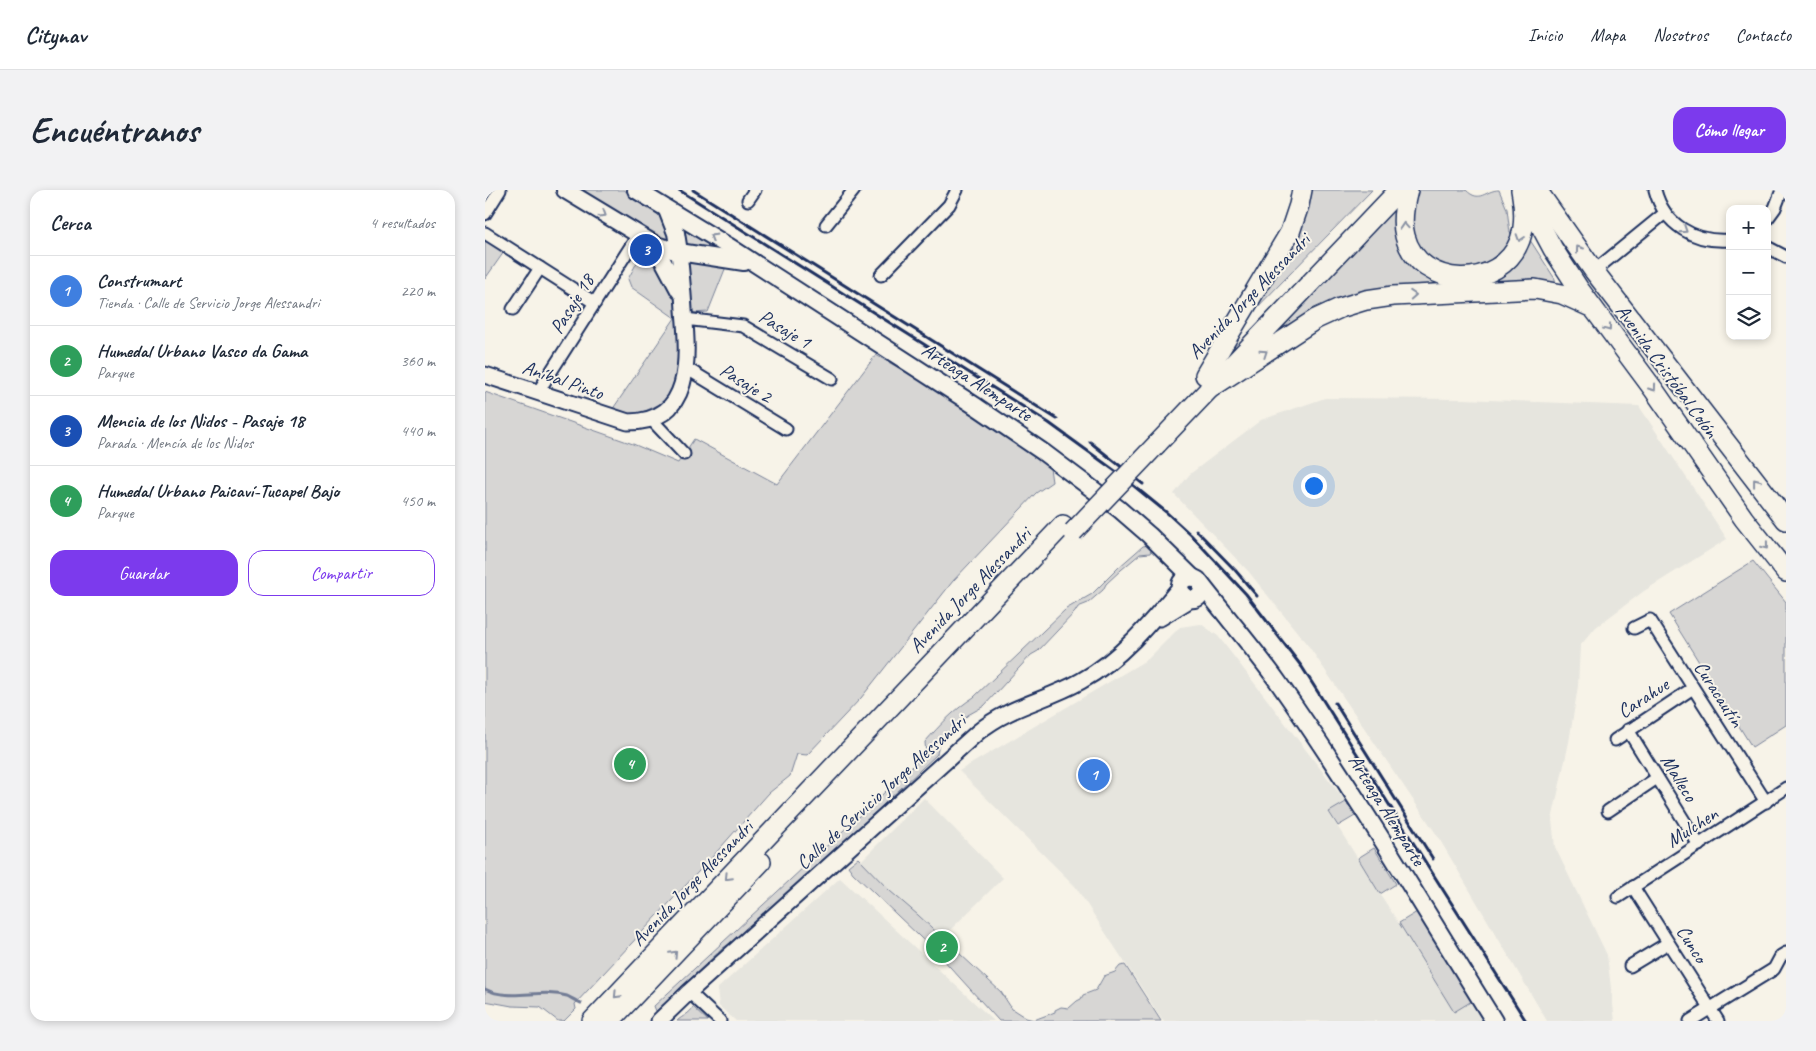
<!DOCTYPE html>
<html lang="es">
<meta charset="utf-8">
<style>
body{margin:0;font-family:Caveat,sans-serif;background:#f2f2f3;color:#1f2937}
.controls{position:absolute;right:15px;top:15px;display:grid;overflow:hidden;border-radius:10px;box-shadow:0 2px 8px #0003}
.controls button{width:45px;height:45px;display:grid;place-items:center;padding:0;border:0;border-bottom:1px solid #e0e1e3;background:#fff;color:#1f2937;font:25px sans-serif}
.you{position:absolute;left:828px;top:295px;width:18px;height:18px;margin:-12px;border:4px solid #fff;border-radius:50%;background:#1a73e8;box-shadow:0 0 0 8px #1a73e833}
.badge{display:grid;place-items:center;width:32px;height:32px;border-radius:50%;background:#7c3aed;color:#fff;font-size:16px;font-weight:700}
.pin{position:absolute;translate:-50% -50%;border:2px solid #fff;box-shadow:0 1px 5px #0006}
.list{margin:0;padding:0;list-style:none}
h2{display:flex;justify-content:space-between;align-items:center;height:65px;margin:0;padding:0 20px;font-size:21px}
h2 small{font-size:16px;font-weight:400;color:#747a83}
.list li{display:grid;grid-template-columns:32px 1fr auto;gap:15px;align-items:center;box-sizing:border-box;height:70px;padding:0 20px;border-top:1px solid #e0e1e3}
.list b{display:block;font-size:19px;white-space:nowrap}
.list p{margin:0;font-size:16px;white-space:nowrap;color:#747a83}
.list em{font-size:16px;font-style:normal;color:#747a83}
.actions{display:flex;gap:10px;padding:15px 20px}
.actions a{flex:1;padding:11px 0;border:1px solid #7c3aed;border-radius:15px;text-align:center;font-size:18px;color:#7c3aed}
.actions .main{background:#7c3aed;color:#fff}
.icon{flex:none;width:28px;height:28px;fill:none;stroke:currentColor;stroke-width:2;stroke-linecap:round;stroke-linejoin:round}
.map{position:relative;flex:none;width:1301px;height:831px;overflow:hidden;border-radius:15px}
header{display:flex;align-items:center;gap:30px;box-sizing:border-box;height:70px;padding:0 25px;background:#fff;border-bottom:1px solid #e0e1e3}
header strong{font-size:24px}
nav{display:flex;gap:28px;margin-inline-start:auto;font-size:18px}
.intro{display:flex;align-items:center;justify-content:space-between;box-sizing:border-box;height:120px;padding:0 30px}
h1{margin:0;font-size:35px}
.button{padding:12px 22px;border-radius:15px;background:#7c3aed;color:#fff;font-size:18px;font-weight:700}
main{display:flex;gap:30px;padding:0 30px}
aside{flex:1;background:#fff;border-radius:15px;box-shadow:0 2px 8px #0003}
.map>svg:first-child{display:block}
.built{fill:#e6e5de}
.green{fill:#d7d6d4;stroke:#798299}
.lines{fill:none;stroke-linecap:round;stroke-linejoin:round}
.stream{stroke:#727c95;stroke-width:3}
.minor-casing{stroke:#1b2f5e;stroke-width:15}
.tertiary-casing{stroke:#1b2f5e;stroke-width:19}
.secondary-casing{stroke:#1b2f5e;stroke-width:20}
.primary-casing{stroke:#1b2f5e;stroke-width:22}
.trunk-casing{stroke:#1b2f5e;stroke-width:22}
.minor{stroke:#f7f3e8;stroke-width:11}
.tertiary{stroke:#f7f3e8;stroke-width:15}
.secondary{stroke:#f7f3e8;stroke-width:16}
.primary{stroke:#f7f3e8;stroke-width:19}
.trunk{stroke:#f7f3e8;stroke-width:19}
.rail{stroke:#1b2f5e;stroke-width:3}
.trunk-bridge-casing{stroke:#1b2f5e;stroke-width:22;stroke-linecap:butt}
.trunk-bridge{stroke:#f7f3e8;stroke-width:19}
.oneway{stroke:#8991a3}
.labels{text-anchor:middle;dominant-baseline:central;stroke-width:4;stroke-linejoin:round;paint-order:stroke}
.street-label{font-size:20px;fill:#1b2f5e;stroke:#f7f3e8}
</style>
<header>
<strong>Citynav</strong>
<nav><a>Inicio</a><a>Mapa</a><a>Nosotros</a><a>Contacto</a></nav>
</header>
<div class="intro"><h1>Encuéntranos</h1><a class="button">Cómo llegar</a></div>
<main>
<aside>
<h2>Cerca<small>4 resultados</small></h2>
<ul class="list">
<li><span class="badge" style="background:#3f7fe0">1</span><div><b>Construmart</b><p>Tienda · Calle de Servicio Jorge Alessandri</p></div><em>220 m</em></li>
<li><span class="badge" style="background:#2e9e5b">2</span><div><b>Humedal Urbano Vasco da Gama</b><p>Parque</p></div><em>360 m</em></li>
<li><span class="badge" style="background:#1a4fb4">3</span><div><b>Mencia de los Nidos - Pasaje 18</b><p>Parada · Mencía de los Nidos</p></div><em>440 m</em></li>
<li><span class="badge" style="background:#2e9e5b">4</span><div><b>Humedal Urbano Paicaví-Tucapel Bajo</b><p>Parque</p></div><em>450 m</em></li>
</ul>
<div class="actions"><a class="main">Guardar</a><a>Compartir</a></div>
</aside>
<div class="map">
<svg width="1301" height="831" viewBox="0 0 1301 831">
<rect width="100%" height="100%" fill="#f7f3e8"/>
<filter id="ink" filterUnits="userSpaceOnUse"><feTurbulence type="fractalNoise" baseFrequency=".02" numOctaves="2"/><feDisplacementMap in="SourceGraphic" scale="10" xChannelSelector="R" yChannelSelector="G"/><feConvolveMatrix kernelMatrix="1 2 1 2 8 2 1 2 1" color-interpolation-filters="sRGB"/></filter>
<g filter="url(#ink)">
<g class="built">
<polygon points="840,208 978,209 1154,216 1242,349 1159,401 1111,437 1095,456 1093,496 1084,552 1067,630 1070,657 1122,765 1130,831 1062,831 952,645 825,458 764,382 689,304 705,284 776,230"/>
<polygon points="716,434 733,446 861,612 844,623 969,821 987,811 999,831 678,831 590,696 474,581 663,469 695,437"/>
<polygon points="439,608 518,688 454,751 375,672"/>
<polygon points="355,688 509,831 251,831 234,816 232,799"/>
</g>
<g class="green">
<polygon points="99,0 139,0 185,31 188,51 176,49 106,6"/>
<polygon points="825,0 887,0 759,131"/>
<path d="M 931,0 L 981,0 C 995,14 1000,0 1014,0 L 1022,19 L 1025,43 L 1032,48 L 1003,76 L 957,80 L 925,49 L 930,2 Z"/>
<polygon points="914,13 913,41 971,94 1042,49 1045,50 1070,89 1071,95 905,101 780,153"/>
<polygon points="192,31 246,64 223,122 207,123"/>
<polygon points="0,48 21,59 0,89"/>
<path d="M 156,65 C 181,77 192,106 205,128 L 188,208 L 145,228 L 125,223 L 190,128 L 146,97 L 143,89 Z"/>
<polygon points="391,165 472,211 565,278 567,292 551,303 468,391 376,508 322,565 312,564 305,586 284,603 228,666 90,814 91,819 79,831 73,831 55,817 27,816 0,811 0,202 148,254 193,273 209,249 292,294"/>
<path d="M 664,355 L 667,359 L 665,363 L 655,364 L 636,380 L 621,394 L 618,400 L 603,413 L 593,417 L 590,422 L 553,461 L 546,465 L 499,516 L 483,525 L 454,552 L 452,564 L 380,632 L 247,752 L 238,758 L 171,821 L 169,816 L 441,564 L 440,552 C 455,535 470,519 489,507 L 581,419 L 607,404 L 634,377 L 658,356 Z"/>
<polygon points="1268,371 1301,412 1301,535 1267,557 1184,424"/>
<polygon points="861,612 870,626 853,636 844,622"/>
<polygon points="889,658 911,694 895,704 873,668"/>
<polygon points="373,668 405,701 433,725 516,802 527,819 541,828 549,830 570,822 570,820 576,817 584,818 592,811 596,809 598,805 611,800 619,786 630,782 635,776 640,775 676,831 514,831 456,767 368,683 363,676"/>
<polygon points="932,722 987,811 969,822 914,733"/>
<path d="M 208,817 L 223,831 L 192,831 C 197,826 205,824 208,817 Z"/>
</g>
<g class="lines">
<path class="stream" d="M 0,799 C 25,812 56,798 82,806 C 86,808 91,811 96,813"/>
<g class="minor-casing">
<g id="minor">
<path d="M 1170,0 C 1179,35 1210,53 1245,50"/>
<polyline points="263,10 270,0"/>
<polyline points="0,24 15,0"/>
<polyline points="1282,29 1290,18 1297,0"/>
<polyline points="341,35 369,0"/>
<polyline points="0,43 110,113"/>
<polyline points="1282,57 1301,67"/>
<polyline points="1109,81 1180,23"/>
<polyline points="396,85 464,15 472,0"/>
<polyline points="28,119 55,78"/>
<polyline points="200,129 258,136 347,189"/>
<polyline points="201,178 301,239"/>
<polyline points="53,202 153,45"/>
<polyline points="166,229 199,264"/>
<polyline points="1149,438 1165,430 1281,612"/>
<polyline points="1143,540 1214,655"/>
<polyline points="1130,550 1208,498"/>
<polyline points="1123,621 1172,588"/>
<polyline points="1148,697 1233,831"/>
<polyline points="1133,707 1301,598"/>
<polyline points="1145,776 1183,753"/>
<polyline points="204,802 235,831"/>
<polyline points="1205,831 1289,779 1296,766 1301,763"/>
</g>
</g>
<g class="tertiary-casing">
<g id="tertiary">
<polyline points="158,49 178,71 194,101"/>
<path d="M 0,185 L 143,232 C 209,232 203,167 199,120 C 198,101 196,81 194,62"/>
<polyline points="675,428 706,409"/>
<path d="M 174,831 L 204,802 L 493,542 C 526,515 561,511 596,491 C 636,469 667,431 696,396"/>
</g>
</g>
<g class="secondary-casing">
<g id="secondary">
<polyline points="80,0 171,55 194,62 259,72"/>
<path d="M 151,0 L 243,56 L 492,217 L 558,262 L 634,319 L 664,345 L 707,387 L 713,390 C 739,424 768,457 793,492 C 870,601 938,717 1009,831"/>
<polyline points="182,20 191,43 194,62"/>
<path d="M 707,387 C 675,392 716,428 717,396"/>
</g>
</g>
<g class="primary-casing">
<g id="primary">
<polyline points="1052,0 1109,81 1301,330"/>
<polyline points="1037,1 1068,59 1094,99 1169,200 1259,329 1301,382"/>
</g>
</g>
<g class="trunk-casing">
<g id="trunk">
<path d="M 923,0 C 919,15 916,31 920,46 C 934,100 1016,101 1035,50 C 1041,33 1039,16 1036,0"/>
<polyline points="720,185 805,42 814,15 817,0"/>
<polyline points="724,199 831,129 855,118 881,110 908,106 1050,99 1077,104 1108,118"/>
<polyline points="672,254 914,0"/>
<polyline points="107,831 578,335"/>
<polyline points="125,831 276,672"/>
</g>
</g>
<use href="#minor" class="minor"/>
<use href="#tertiary" class="tertiary"/>
<use href="#secondary" class="secondary"/>
<use href="#primary" class="primary"/>
<use href="#trunk" class="trunk"/>
<g class="rail">
<polyline points="194,0 564,233 633,283 681,322 706,345 761,404 817,477 1041,831"/>
<polyline points="208,0 572,229"/>
<polyline points="605,252 658,294"/>
<polyline points="711,340 750,380 772,406"/>
<polyline points="850,513 948,669"/>
</g>
<g class="trunk-bridge-casing">
<polyline id="trunk-bridge" points="588,342 672,254"/>
</g>
<use href="#trunk-bridge" class="trunk-bridge"/>
</g>
<defs><path id="oneway-chevron" d="M-2-3.5L2.5 0L-2 3.5" fill="none" stroke-width="1.6" stroke-linecap="round" stroke-linejoin="round" transform="scale(1.25)"/></defs>
<g class="oneway">
<use href="#oneway-chevron" transform="translate(118 24) rotate(32)"/>
<use href="#oneway-chevron" transform="translate(919 36) rotate(-94)"/>
<use href="#oneway-chevron" transform="translate(1199 40) rotate(33)"/>
<use href="#oneway-chevron" transform="translate(228 47) rotate(-149)"/>
<use href="#oneway-chevron" transform="translate(1035 48) rotate(108)"/>
<use href="#oneway-chevron" transform="translate(1094 59) rotate(-126)"/>
<use href="#oneway-chevron" transform="translate(928 105) rotate(-4)"/>
<use href="#oneway-chevron" transform="translate(1123 138) rotate(53)"/>
<use href="#oneway-chevron" transform="translate(779 163) rotate(-34)"/>
<use href="#oneway-chevron" transform="translate(1168 198) rotate(54)"/>
<use href="#oneway-chevron" transform="translate(1271 292) rotate(-128)"/>
<use href="#oneway-chevron" transform="translate(1280 356) rotate(52)"/>
<use href="#oneway-chevron" transform="translate(243 687) rotate(134)"/>
<use href="#oneway-chevron" transform="translate(189 764) rotate(-47)"/>
<use href="#oneway-chevron" transform="translate(132 805) rotate(134)"/>
</g>
</g>
<g class="labels">
<g class="street-label">
<text transform="translate(764 106) rotate(-46)">Avenida Jorge Alessandri</text>
<text transform="translate(87 114) rotate(-58)">Pasaje 18</text>
<text transform="translate(300 139) rotate(31)">Pasaje 1</text>
<text transform="translate(1182 181) rotate(54)">Avenida Cristóbal Colón</text>
<text transform="translate(78 190) rotate(19)">Aníbal Pinto</text>
<text transform="translate(492 192) rotate(33)">Arteaga Alemparte</text>
<text transform="translate(261 193) rotate(32)">Pasaje 2</text>
<text transform="translate(485 400) rotate(-46)">Avenida Jorge Alessandri</text>
<text transform="translate(1234 504) rotate(57)">Curacautín</text>
<text transform="translate(1158 508) rotate(-33)">Carahue</text>
<text transform="translate(1194 588) rotate(58)">Malleco</text>
<text transform="translate(396 602) rotate(-42)">Calle de Servicio Jorge Alessandri</text>
<text transform="translate(902 620) rotate(58)">Arteaga Alemparte</text>
<text transform="translate(1207 637) rotate(-33)">Mulchen</text>
<text transform="translate(207 693) rotate(-46)">Avenida Jorge Alessandri</text>
<text transform="translate(1207 754) rotate(58)">Cunco</text>
</g>
</g>
</svg>
<div class="controls">
<button>+</button>
<button>−</button>
<button><svg class="icon" aria-label="layers" viewBox="0 0 24 24"><path d="M12 4l9 5-9 5-9-5zM3 14l9 5 9-5"/></svg></button>
</div>
<div class="you"></div>
<div class="pin badge" style="left:609px;top:585px;background:#3f7fe0">1</div>
<div class="pin badge" style="left:457px;top:757px;background:#2e9e5b">2</div>
<div class="pin badge" style="left:161px;top:60px;background:#1a4fb4">3</div>
<div class="pin badge" style="left:145px;top:574px;background:#2e9e5b">4</div>
</div>
</main>
